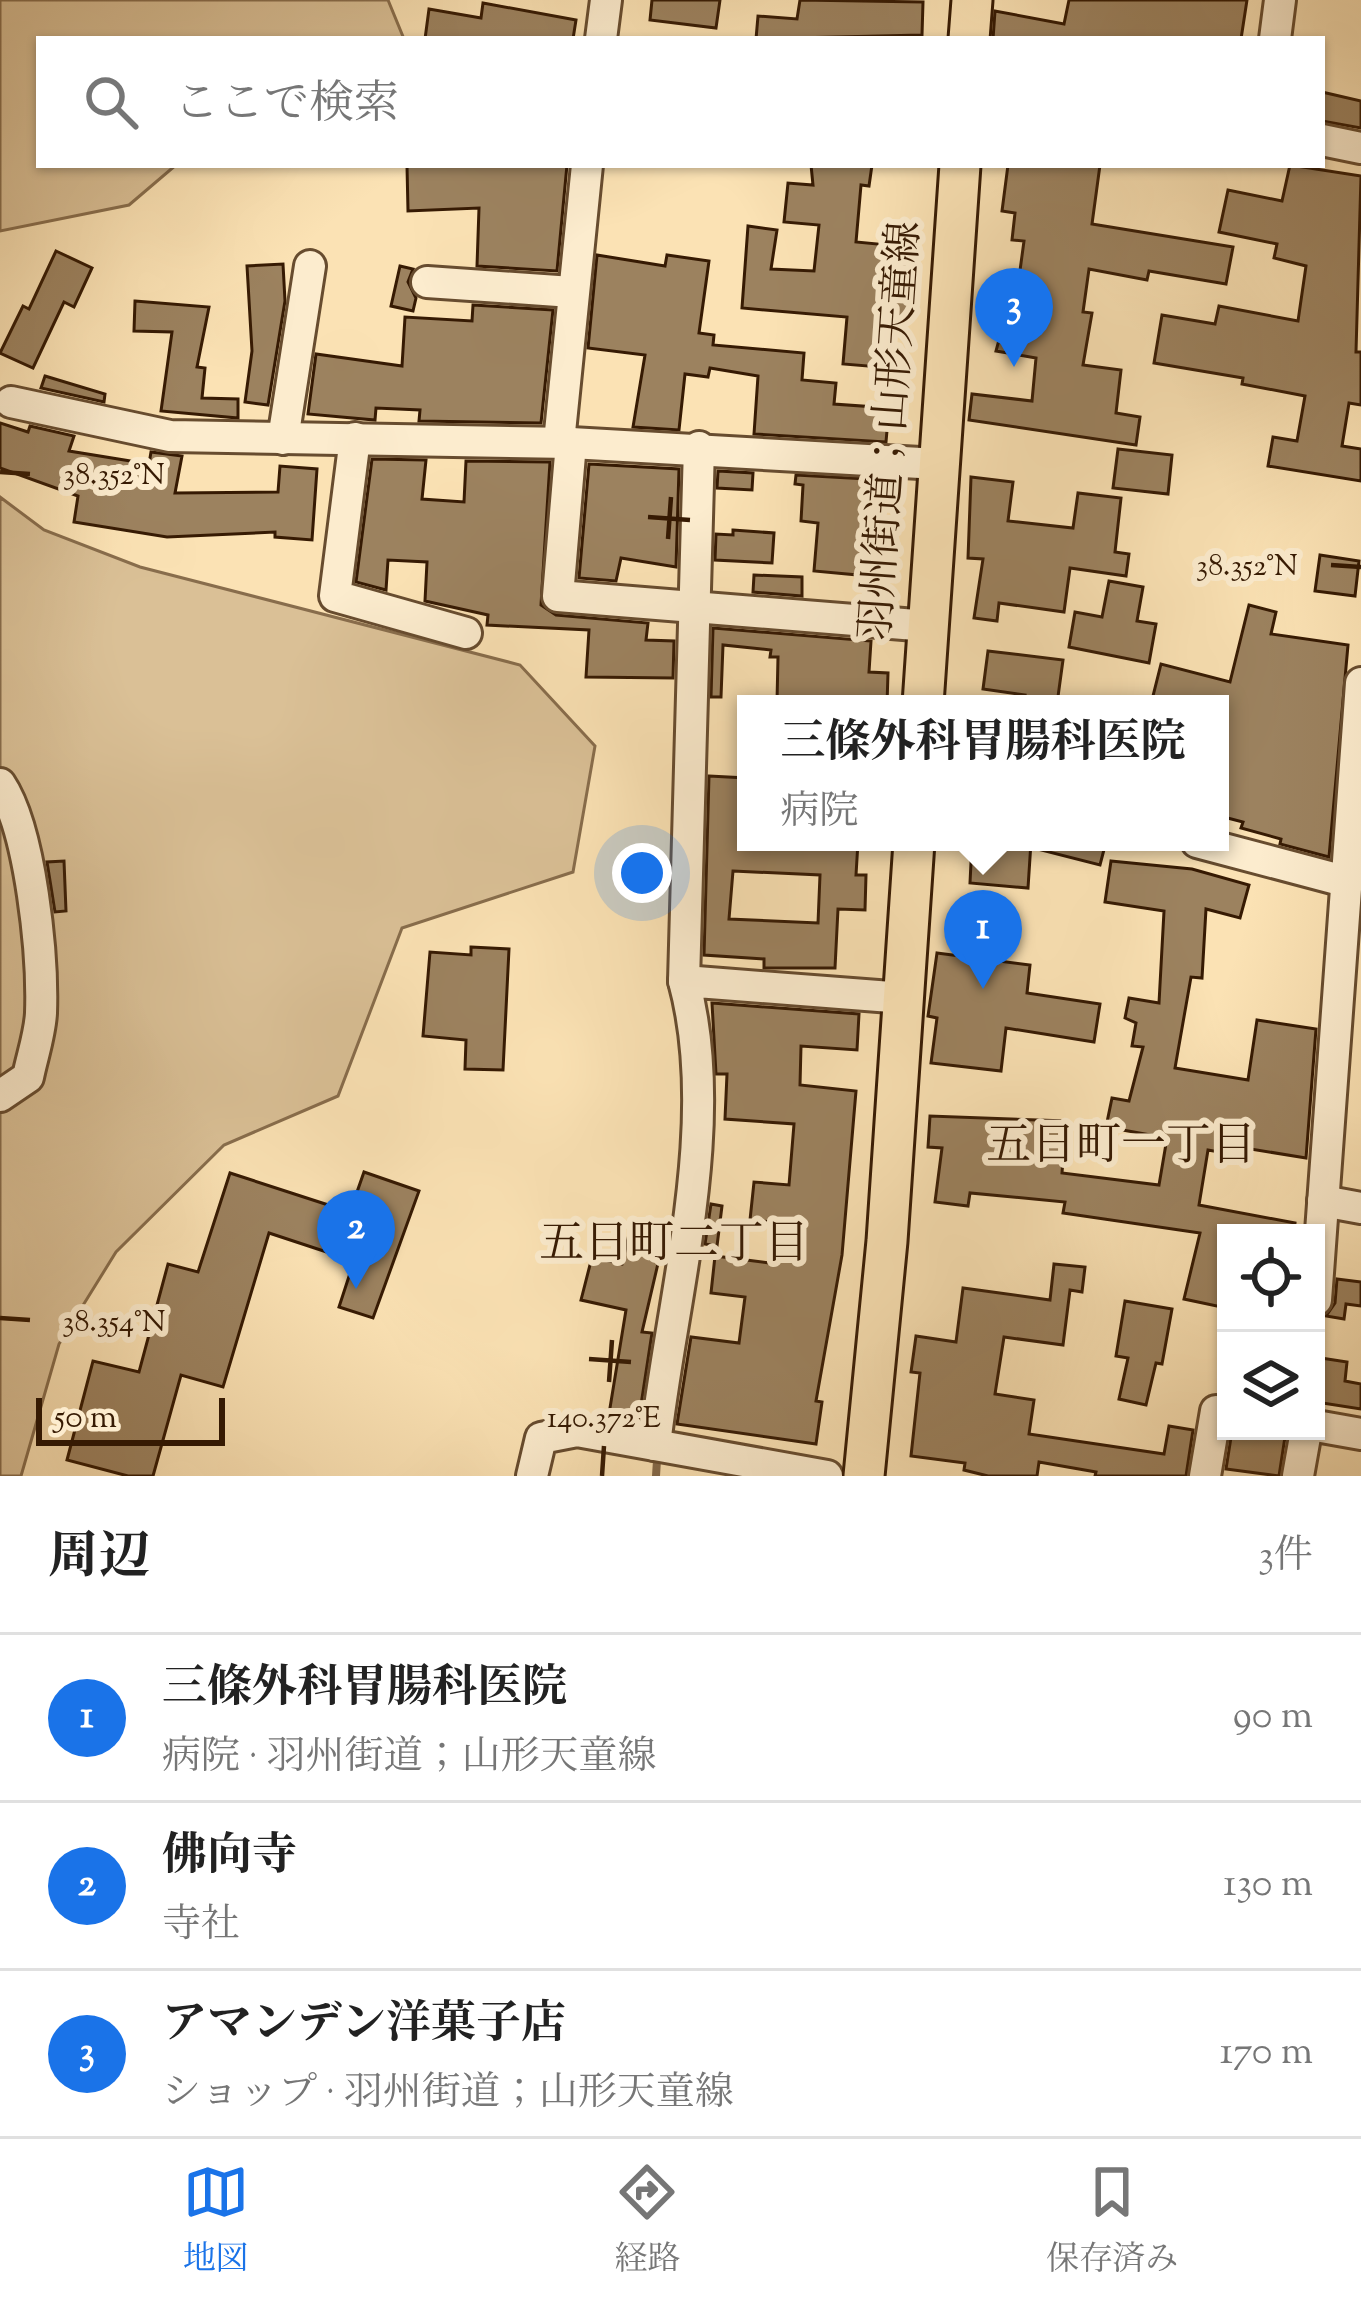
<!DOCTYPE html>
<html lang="ja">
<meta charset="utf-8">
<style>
body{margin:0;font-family:"Sorts Mill Goudy","Noto Serif JP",serif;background:#f6f6f6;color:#222}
.controls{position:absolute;right:36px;bottom:36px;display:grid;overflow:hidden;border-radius:0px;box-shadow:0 3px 9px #0004}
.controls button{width:108px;height:108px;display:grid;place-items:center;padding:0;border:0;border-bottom:3px solid #e0e0e0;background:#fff;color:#222;font:60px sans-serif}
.scale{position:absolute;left:36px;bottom:30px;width:189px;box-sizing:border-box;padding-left:12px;border:6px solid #361a03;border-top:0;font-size:33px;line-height:42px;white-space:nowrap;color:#361a03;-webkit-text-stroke:9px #fcecce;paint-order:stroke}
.you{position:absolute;left:642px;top:873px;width:42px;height:42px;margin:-30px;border:9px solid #fff;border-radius:50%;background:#1a73e8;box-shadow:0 0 0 18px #1a73e833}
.badge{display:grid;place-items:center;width:78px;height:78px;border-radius:50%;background:#1a73e8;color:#fff;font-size:39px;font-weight:700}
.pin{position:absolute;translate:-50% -99px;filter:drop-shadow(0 3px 6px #0008)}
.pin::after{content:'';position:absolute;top:63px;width:42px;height:36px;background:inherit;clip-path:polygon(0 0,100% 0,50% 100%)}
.popup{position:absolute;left:737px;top:695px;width:492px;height:156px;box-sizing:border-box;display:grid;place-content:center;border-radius:0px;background:#fff;filter:drop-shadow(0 3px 9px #0005);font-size:39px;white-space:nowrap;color:#767676}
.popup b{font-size:45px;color:#222}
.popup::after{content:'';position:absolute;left:50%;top:100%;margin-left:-24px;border:24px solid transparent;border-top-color:#fff}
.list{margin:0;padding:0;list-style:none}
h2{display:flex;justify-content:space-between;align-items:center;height:156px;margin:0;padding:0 48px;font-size:51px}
h2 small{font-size:39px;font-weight:400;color:#767676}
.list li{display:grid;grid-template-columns:78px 1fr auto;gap:36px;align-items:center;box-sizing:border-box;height:168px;padding:0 48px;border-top:3px solid #e0e0e0}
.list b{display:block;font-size:45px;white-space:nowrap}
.list p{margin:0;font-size:39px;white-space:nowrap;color:#767676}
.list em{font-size:39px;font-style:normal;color:#767676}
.icon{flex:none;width:66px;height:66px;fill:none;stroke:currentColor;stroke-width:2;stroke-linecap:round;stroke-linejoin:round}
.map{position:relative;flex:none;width:1361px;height:1476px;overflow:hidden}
.search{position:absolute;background:#fff;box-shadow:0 3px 9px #0004;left:36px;right:36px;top:36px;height:132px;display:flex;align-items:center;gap:30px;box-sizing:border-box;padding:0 42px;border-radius:0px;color:#767676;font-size:45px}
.sheet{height:660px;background:#fff}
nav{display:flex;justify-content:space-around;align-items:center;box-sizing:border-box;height:168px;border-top:3px solid #e0e0e0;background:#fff;font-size:33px;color:#767676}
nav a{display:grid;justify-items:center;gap:6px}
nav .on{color:#1a73e8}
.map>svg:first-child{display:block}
.green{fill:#dac096;stroke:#886d4c;stroke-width:3}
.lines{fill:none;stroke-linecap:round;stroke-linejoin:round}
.stream{stroke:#846949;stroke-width:8}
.building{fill:#9c825f;stroke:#361a03;stroke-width:3;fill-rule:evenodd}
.minor-casing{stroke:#674c2f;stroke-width:36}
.major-casing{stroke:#361a03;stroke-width:45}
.minor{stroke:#fcecce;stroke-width:30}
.major{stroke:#fbe2b4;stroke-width:39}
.ticks{fill:none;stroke:#361a03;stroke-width:4.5}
.labels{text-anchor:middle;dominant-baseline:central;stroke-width:12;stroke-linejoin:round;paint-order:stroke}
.street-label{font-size:42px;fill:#361a03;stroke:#fcecce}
.neighbourhood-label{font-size:45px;fill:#361a03;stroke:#fcecce}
.ticks-label{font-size:30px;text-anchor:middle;fill:#361a03;stroke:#fcecce;stroke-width:12;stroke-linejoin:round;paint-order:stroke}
</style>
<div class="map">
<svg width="1361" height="1476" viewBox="0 0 1361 1476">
<rect width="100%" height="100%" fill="#fbe2b4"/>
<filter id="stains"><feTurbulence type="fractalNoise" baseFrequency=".00167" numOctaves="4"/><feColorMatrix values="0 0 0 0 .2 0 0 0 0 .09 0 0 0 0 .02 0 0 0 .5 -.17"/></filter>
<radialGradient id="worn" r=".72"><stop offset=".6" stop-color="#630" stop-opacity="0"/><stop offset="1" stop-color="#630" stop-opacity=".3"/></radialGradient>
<g class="green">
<polygon points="0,0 388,0 404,39 39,39 39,165 176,165 129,205 0,231"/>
<polygon points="0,497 44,530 140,567 520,665 595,746 573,872 402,928 338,1096 224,1145 116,1252 59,1344 21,1476 0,1476"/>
</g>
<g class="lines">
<polyline class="stream" points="656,1476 657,1460"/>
</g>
<g class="building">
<polygon points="652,0 720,0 716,28 650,20"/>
<polygon points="800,0 923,2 922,35 756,39 758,16 797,19"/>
<polygon points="1069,0 1247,0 1241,39 993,39 995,11 1064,24"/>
<polygon points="483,3 576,20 573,39 425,39 429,9 481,18"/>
<polygon points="1322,92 1361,101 1361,128 1322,121"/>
<polygon points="436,165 567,165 557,271 477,266 479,208 408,211 407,166"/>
<polygon points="811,165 872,165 869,186 861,185 856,242 919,248 910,317 896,316 891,368 843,364 847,317 742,308 748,226 777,230 771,269 814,271 819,225 784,222 788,183 813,185"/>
<polygon points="1008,165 1100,165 1092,224 1233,247 1226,284 1149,271 1147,280 1089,269 1083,312 1092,313 1083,365 1121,370 1116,413 1140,417 1136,445 969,420 972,394 1032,401 1036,358 996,351 1010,299 1016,300 1024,241 1012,240 1015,213 1002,211"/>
<polygon points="1290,165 1361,176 1356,352 1361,352 1361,405 1349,403 1342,446 1361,449 1361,481 1268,466 1273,437 1297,441 1305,396 1242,384 1243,378 1154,363 1162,315 1215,324 1219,306 1298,321 1306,266 1274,258 1277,244 1219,232 1228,190 1282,201"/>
<polygon points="56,251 92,268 74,307 64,302 33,368 0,353 23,306 29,309"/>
<polygon points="597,255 665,266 667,255 709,261 699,333 714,335 713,345 804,353 802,380 836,383 834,404 889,408 886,442 754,434 758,376 710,368 708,377 685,374 679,430 633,427 645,355 588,348"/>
<polygon points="283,264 285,301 268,405 245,402 252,351 247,266"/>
<polygon points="400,266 413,269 408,282 416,298 413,311 391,306"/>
<polygon points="135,301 209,307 197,367 205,368 202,398 238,399 238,418 161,411 172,332 134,331"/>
<polygon points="473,305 553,310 541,423 419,421 420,410 376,408 375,420 308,414 316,354 402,366 405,317 472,321"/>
<polygon points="45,376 105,394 104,402 41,388"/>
<polygon points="0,423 28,432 30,426 74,436 69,451 149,464 151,452 182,456 175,493 278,492 280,466 317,469 312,540 275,537 275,532 167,537 74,522 78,496 0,468"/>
<polygon points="1118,449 1172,455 1168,494 1113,488"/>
<polygon points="372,459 426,460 422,499 464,502 466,461 550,462 541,605 556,615 648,623 646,640 674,641 673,678 586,677 589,630 487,625 488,615 425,601 427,562 388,560 386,590 356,582"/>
<polygon points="589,464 679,469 676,567 621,558 616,581 579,578"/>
<polygon points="718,471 753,473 752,490 717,488"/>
<polygon points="796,475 867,479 865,497 876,498 869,576 814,571 818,523 801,521 803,485 795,484"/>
<polygon points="971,477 1013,482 1008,521 1073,528 1078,493 1121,498 1115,552 1129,554 1126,576 1070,568 1064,612 999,603 997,621 974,618 983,559 968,558"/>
<polygon points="733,530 774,533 772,563 715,560 716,534 733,535"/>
<polygon points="1320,555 1359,561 1355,596 1315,591"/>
<polygon points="754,575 802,577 802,596 753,592"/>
<polygon points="1109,581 1143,587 1137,621 1156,624 1149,663 1069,647 1075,612 1102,617"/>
<polygon points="1249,605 1276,612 1271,634 1348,645 1329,857 1280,844 1281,839 1241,828 1243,822 1220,816 1220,704 1151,704 1161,664 1230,682"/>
<polygon points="713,628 871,641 869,672 888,673 887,704 777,702 778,657 770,657 771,650 723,645 721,697 711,697"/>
<polygon points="988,651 1063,660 1057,704 1023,704 1025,695 983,689"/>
<path d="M 709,776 L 746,778 L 746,842 L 858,842 L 856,875 L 866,875 L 865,910 L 838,909 L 835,968 L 764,968 L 764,959 L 704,955 ZM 733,871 L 820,875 L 818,923 L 729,919 Z"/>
<polygon points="972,842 1031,842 1028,888 970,883"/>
<polygon points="1038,842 1106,842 1100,865 1037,849"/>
<polygon points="64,861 66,911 55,912 47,862"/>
<polygon points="1111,861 1192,869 1249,885 1240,918 1206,909 1202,978 1191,977 1175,1068 1248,1080 1257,1020 1316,1029 1306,1158 1220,1144 1219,1152 1208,1150 1199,1205 1295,1223 1294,1233 1226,1233 1226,1308 1184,1299 1200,1233 1063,1213 1065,1202 970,1193 968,1206 935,1202 942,1148 928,1147 930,1116 1066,1121 1062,1173 1159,1185 1167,1138 1106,1127 1112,1098 1129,1101 1143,1047 1132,1046 1136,1023 1125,1018 1129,998 1159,1003 1164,911 1105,902"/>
<polygon points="471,947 509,949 503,1070 465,1069 466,1040 423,1036 430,952 471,955"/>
<polygon points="937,953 1030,965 1027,993 1100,1004 1094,1042 1006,1028 1001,1071 931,1063 937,1018 928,1016"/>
<polygon points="712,1003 859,1014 857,1050 801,1046 800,1085 856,1091 842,1255 816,1401 822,1402 816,1444 677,1424 691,1337 739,1343 745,1297 711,1293 715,1256 777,1264 783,1223 750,1220 754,1182 789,1185 794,1124 725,1119 727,1074 716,1074"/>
<polygon points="364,1172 419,1191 373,1318 339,1307 354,1261 269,1233 223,1387 181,1375 153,1476 128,1476 67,1460 93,1361 139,1372 168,1264 198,1272 230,1173 350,1212"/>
<polygon points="711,1204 722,1206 717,1246 705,1244"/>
<polygon points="629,1234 663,1242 642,1332 652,1333 639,1418 609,1414 626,1310 581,1300 592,1257 622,1264"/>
<polygon points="1054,1264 1085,1267 1082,1292 1070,1290 1063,1345 1004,1337 995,1394 1034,1400 1029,1434 1164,1454 1169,1426 1193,1430 1186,1476 1095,1476 1096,1472 1039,1462 1037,1476 988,1476 964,1470 965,1463 911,1456 920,1373 911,1372 916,1336 956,1342 963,1288 1050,1300"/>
<polygon points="1337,1279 1361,1282 1361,1306 1346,1304 1344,1319 1326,1316 1335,1303"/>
<polygon points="1125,1301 1172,1309 1162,1364 1156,1363 1146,1405 1119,1399 1128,1358 1116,1356"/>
<polygon points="1321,1358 1347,1362 1345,1381 1361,1384 1361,1409 1316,1402"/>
<polygon points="1232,1431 1285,1437 1279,1476 1226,1469"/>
</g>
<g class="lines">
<g class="minor-casing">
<g id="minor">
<polyline points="601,39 606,0"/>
<polyline points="1275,39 1280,0"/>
<polyline points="1322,140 1361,148"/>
<polyline points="427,282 572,292"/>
<polyline points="11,402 170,436 571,443 938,464"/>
<polyline points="355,438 335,596 466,633"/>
<polyline points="283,439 310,266"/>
<polyline points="559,442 587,165"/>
<polyline points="571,443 558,596 928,626"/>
<path d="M 0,784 C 31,830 43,956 41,1013 C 40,1034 32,1057 28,1077 L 0,1096"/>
<polyline points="1197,842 1348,882"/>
<polyline points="684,981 699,447"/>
<polyline points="1323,1201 1361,1208"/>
<polyline points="1316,1300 1361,683"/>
<polyline points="1316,1426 1361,1434"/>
<path d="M 655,1445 C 671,1300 723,1124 684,981 L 904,998"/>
<polyline points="532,1476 541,1438 577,1431 827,1476"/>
<polyline points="1205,1476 1216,1411"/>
<polyline points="1298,1476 1306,1431"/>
</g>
</g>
<g class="major-casing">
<g id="major">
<polyline points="969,39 972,0"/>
<polyline points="923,704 960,165"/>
<polyline points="864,1476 887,1241 914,842"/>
</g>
</g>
<use href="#minor" class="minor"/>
<use href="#major" class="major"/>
</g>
<path class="ticks" d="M 0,472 L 30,474M 648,517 L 690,520M 668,539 L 671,497M 1331,565 L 1361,567M 0,1318 L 30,1320M 589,1359 L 631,1362M 609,1382 L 612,1340M 602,1476 L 604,1446"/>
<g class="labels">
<g class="street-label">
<text transform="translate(893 431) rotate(-86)">羽州街道；山形天童線</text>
</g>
<g class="neighbourhood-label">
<text x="1121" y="1148">五日町一丁目</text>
<text x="674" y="1246">五日町二丁目</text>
</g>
</g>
<g class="ticks-label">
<text x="114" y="484">38.352°N</text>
<text x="1247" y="575">38.352°N</text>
<text x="114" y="1331">38.354°N</text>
<text x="604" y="1427">140.372°E</text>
</g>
<rect width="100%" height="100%" filter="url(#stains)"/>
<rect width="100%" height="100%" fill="url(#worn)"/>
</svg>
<div class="controls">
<button><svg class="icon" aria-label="locate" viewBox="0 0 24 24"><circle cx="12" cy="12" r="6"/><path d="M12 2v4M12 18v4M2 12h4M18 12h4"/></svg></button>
<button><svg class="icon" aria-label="layers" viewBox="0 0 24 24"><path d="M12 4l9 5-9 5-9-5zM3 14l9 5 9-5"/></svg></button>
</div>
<div class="scale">50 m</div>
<div class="you"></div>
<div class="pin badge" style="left:983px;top:989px">1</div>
<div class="popup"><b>三條外科胃腸科医院</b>病院</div>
<div class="pin badge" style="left:356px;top:1289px">2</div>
<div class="pin badge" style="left:1014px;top:367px">3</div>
<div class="search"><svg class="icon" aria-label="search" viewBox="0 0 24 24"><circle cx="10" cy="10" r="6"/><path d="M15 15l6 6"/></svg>ここで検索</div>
</div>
<section class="sheet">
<h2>周辺<small>3件</small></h2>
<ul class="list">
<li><span class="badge">1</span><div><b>三條外科胃腸科医院</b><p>病院 · 羽州街道；山形天童線</p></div><em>90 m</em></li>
<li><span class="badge">2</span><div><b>佛向寺</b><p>寺社</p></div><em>130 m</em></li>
<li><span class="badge">3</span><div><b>アマンデン洋菓子店</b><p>ショップ · 羽州街道；山形天童線</p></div><em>170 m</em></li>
</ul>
</section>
<nav>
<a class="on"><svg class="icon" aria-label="map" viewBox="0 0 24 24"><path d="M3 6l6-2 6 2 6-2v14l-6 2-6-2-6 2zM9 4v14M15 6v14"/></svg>地図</a>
<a><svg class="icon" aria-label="directions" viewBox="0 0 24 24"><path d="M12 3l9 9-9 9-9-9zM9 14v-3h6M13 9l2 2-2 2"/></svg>経路</a>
<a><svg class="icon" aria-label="saved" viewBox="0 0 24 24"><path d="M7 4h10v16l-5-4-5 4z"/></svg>保存済み</a>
</nav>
